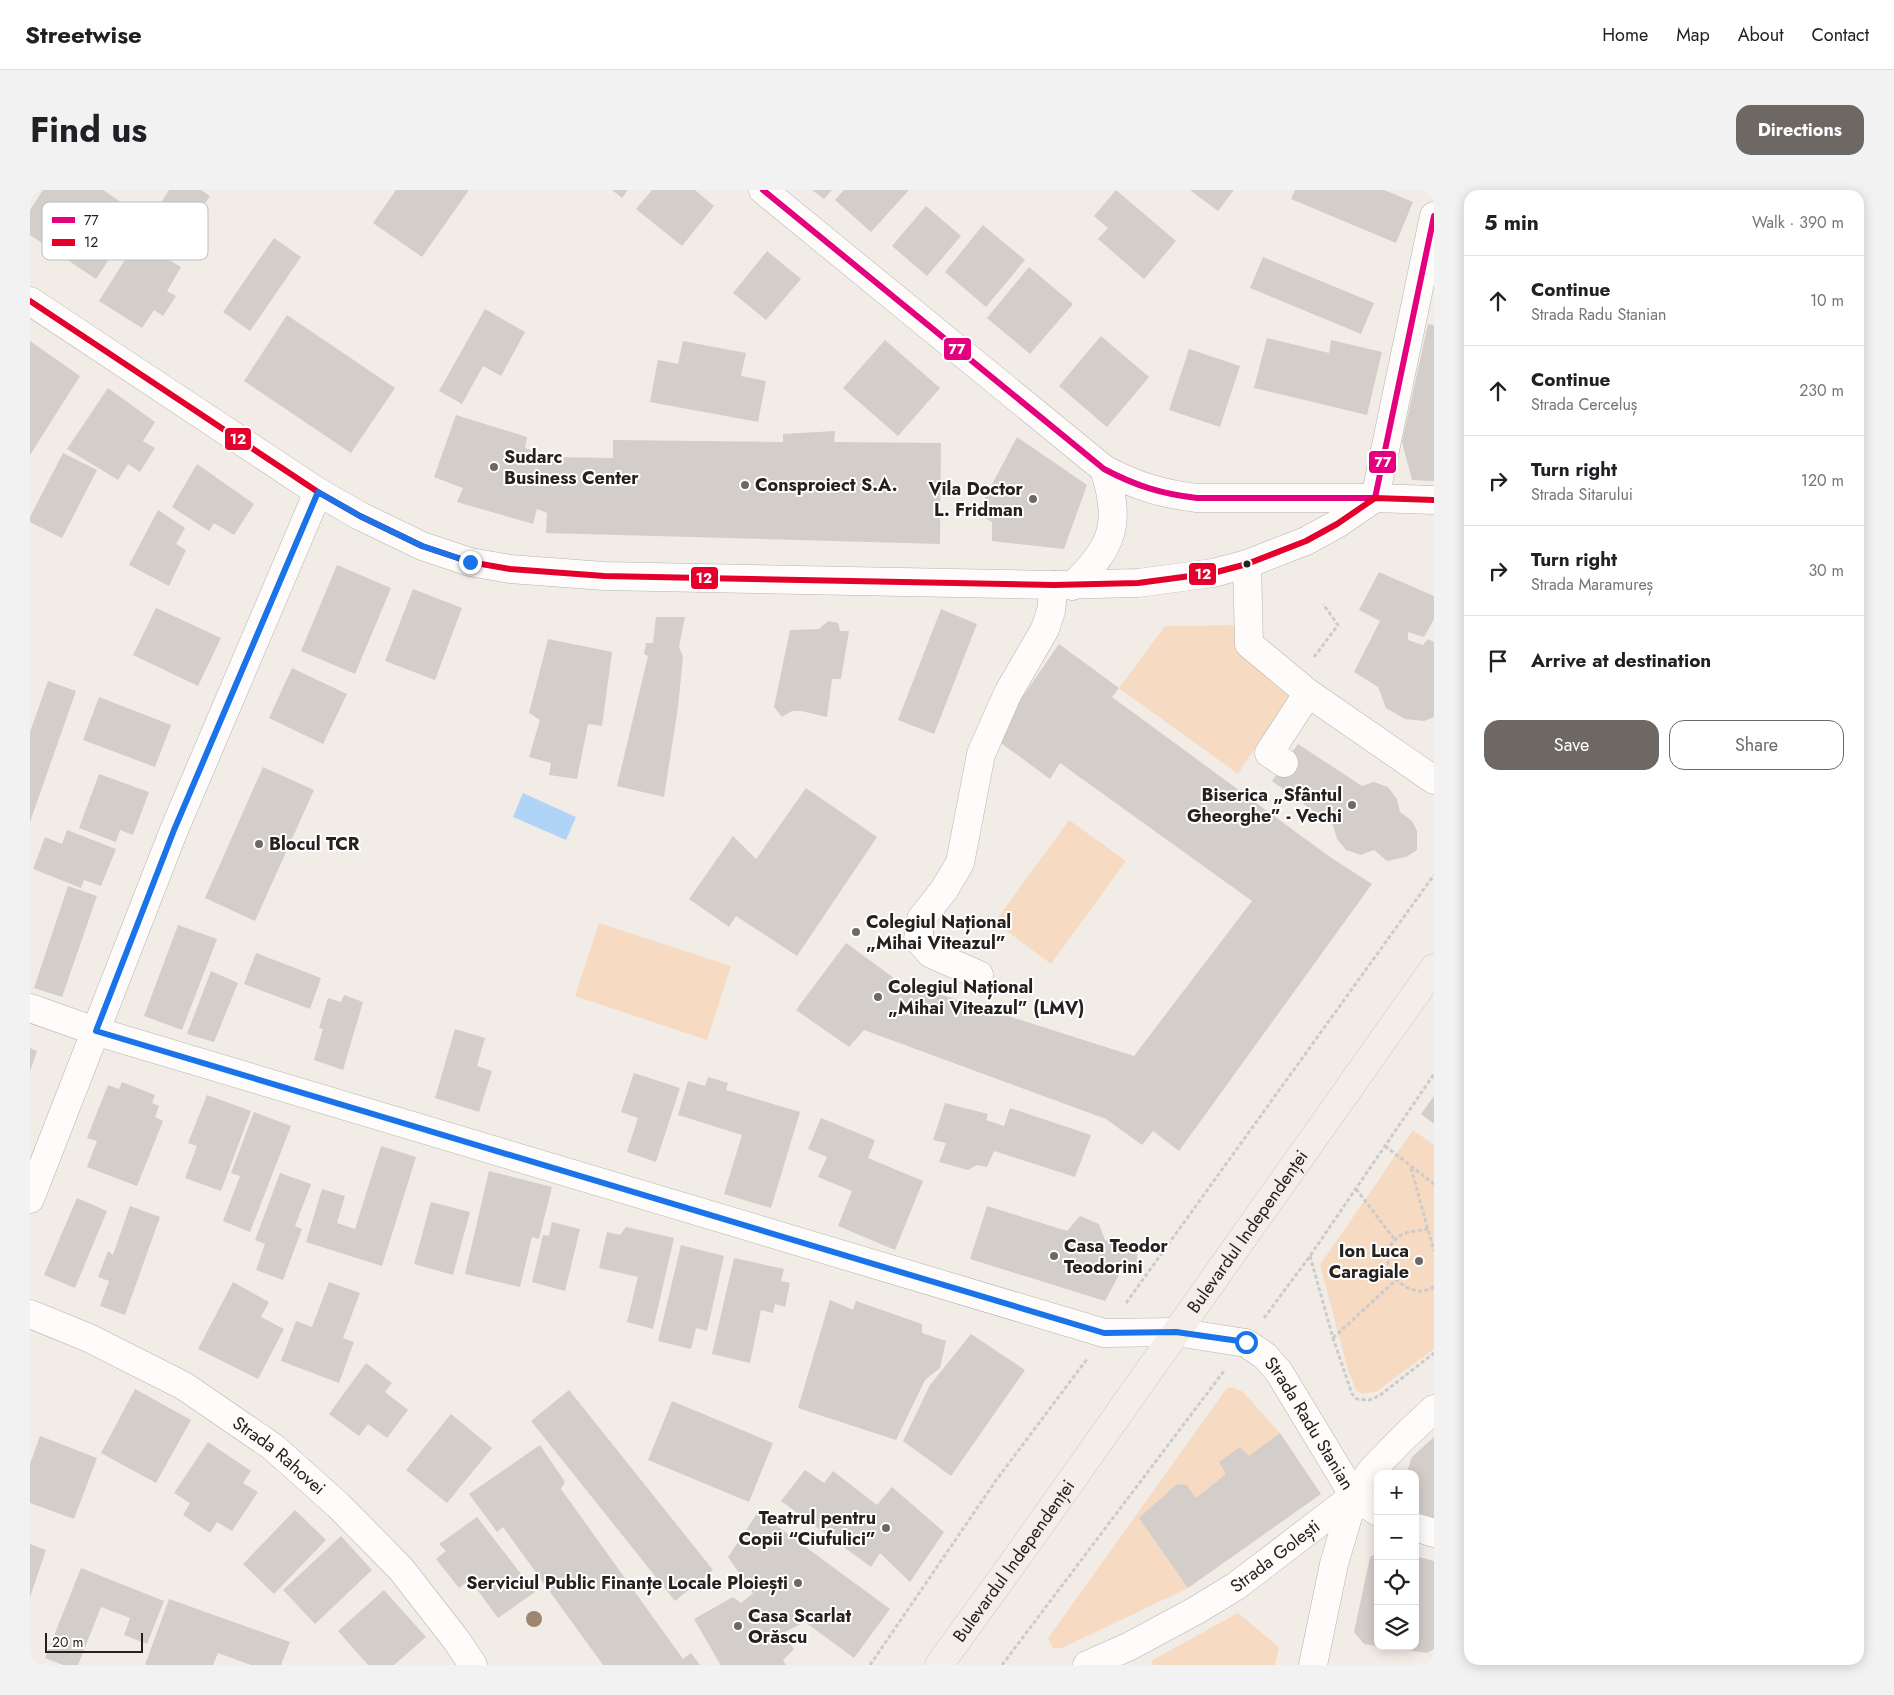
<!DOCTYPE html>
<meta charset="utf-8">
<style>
body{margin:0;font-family:Jost,sans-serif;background:#f2f2f2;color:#202124}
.controls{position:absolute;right:15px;bottom:15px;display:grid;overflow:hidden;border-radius:10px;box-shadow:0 2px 12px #0003}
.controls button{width:45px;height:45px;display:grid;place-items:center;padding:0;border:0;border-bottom:1px solid #e0e0e0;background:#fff;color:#202124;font:25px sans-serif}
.scale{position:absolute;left:15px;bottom:12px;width:98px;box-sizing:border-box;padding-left:5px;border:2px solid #25211e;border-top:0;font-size:14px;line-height:18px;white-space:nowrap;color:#25211e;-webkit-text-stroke:4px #fff;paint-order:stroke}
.stop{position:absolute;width:15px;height:15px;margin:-11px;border:4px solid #1a73e8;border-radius:50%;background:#fff}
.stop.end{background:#1a73e8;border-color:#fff;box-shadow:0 1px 5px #0008}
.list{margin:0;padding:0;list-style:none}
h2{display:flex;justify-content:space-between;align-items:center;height:65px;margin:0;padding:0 20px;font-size:21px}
h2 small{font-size:16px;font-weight:400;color:#757577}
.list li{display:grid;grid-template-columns:32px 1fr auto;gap:15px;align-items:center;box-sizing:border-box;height:90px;padding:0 20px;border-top:1px solid #e0e0e0}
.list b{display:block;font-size:19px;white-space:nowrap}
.list p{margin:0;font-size:16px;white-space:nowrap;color:#757577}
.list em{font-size:16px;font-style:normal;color:#757577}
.actions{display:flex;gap:10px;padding:15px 20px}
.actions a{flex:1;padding:11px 0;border:1px solid #6d6864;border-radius:15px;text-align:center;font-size:18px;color:#6d6864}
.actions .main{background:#6d6864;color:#fff}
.icon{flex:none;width:28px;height:28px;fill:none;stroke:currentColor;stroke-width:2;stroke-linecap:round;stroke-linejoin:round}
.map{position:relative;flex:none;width:1404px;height:1475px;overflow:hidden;border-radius:15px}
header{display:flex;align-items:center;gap:30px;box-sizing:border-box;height:70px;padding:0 25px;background:#fff;border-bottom:1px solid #e0e0e0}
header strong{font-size:24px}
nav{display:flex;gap:28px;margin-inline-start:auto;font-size:18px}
.intro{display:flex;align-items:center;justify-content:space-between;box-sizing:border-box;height:120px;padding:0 30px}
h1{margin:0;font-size:35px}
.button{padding:12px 22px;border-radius:15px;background:#6d6864;color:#fff;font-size:18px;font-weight:700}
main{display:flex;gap:30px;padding:0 30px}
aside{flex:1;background:#fff;border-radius:15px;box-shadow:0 2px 12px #0003}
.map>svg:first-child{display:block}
.green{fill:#f6dac2}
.water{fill:#b0d4f6}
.building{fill:#d3ceca}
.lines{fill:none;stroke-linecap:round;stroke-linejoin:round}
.minor-casing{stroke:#b6b2ae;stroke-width:29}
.major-casing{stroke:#cac7c5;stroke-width:29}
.path{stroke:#cdcbca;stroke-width:3;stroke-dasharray:4 2.5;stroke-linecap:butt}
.minor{stroke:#fdfcfb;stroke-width:28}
.major{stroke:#f3eee8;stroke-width:28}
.bus-1-casing{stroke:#fff;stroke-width:10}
.bus-2-casing{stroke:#fff;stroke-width:10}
.bus-1{stroke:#e5007d;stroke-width:6}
.bus-2{stroke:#e4002b;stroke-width:6}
.tree{fill:#9d876f}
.route{stroke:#1a73e8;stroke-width:6}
.poi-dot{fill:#6d6864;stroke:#fff;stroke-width:2}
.bus-dot{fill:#25211e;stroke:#fff;stroke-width:2}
.labels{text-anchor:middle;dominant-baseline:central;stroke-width:4;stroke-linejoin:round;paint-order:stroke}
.poi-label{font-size:18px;font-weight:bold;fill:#25211e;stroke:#fff;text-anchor:start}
.street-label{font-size:18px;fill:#25211e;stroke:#fff}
.key{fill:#fff;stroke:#bebcbc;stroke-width:1}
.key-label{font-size:14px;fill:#25211e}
.line-badge{stroke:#fff;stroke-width:2}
.badge-label{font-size:14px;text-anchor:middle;font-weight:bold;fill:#fff}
</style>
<header>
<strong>Streetwise</strong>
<nav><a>Home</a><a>Map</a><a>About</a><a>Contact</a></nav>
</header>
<div class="intro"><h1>Find us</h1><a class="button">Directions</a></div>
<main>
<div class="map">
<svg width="1404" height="1475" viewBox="0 0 1404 1475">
<rect width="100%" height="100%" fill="#f2ece7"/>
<g class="green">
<polygon points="1207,435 1207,462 1260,504 1208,584 1089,498 1135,436"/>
<polygon points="1039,630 1096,671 1021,774 965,732"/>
<polygon points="569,733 701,776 677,850 545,806"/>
<polygon points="1383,940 1404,955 1404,1159 1347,1201 1332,1204 1326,1200 1318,1180 1290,1075"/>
<polygon points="1203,1197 1213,1202 1250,1243 1166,1308 1157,1295 1147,1294 1110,1328 1158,1398 1032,1458 1023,1458 1018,1448 1190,1208 1196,1199"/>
<polygon points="1208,1423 1249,1457 1245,1475 1123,1475 1121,1471"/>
</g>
<polygon class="water" points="493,603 546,627 536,650 483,627"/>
<g class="building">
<polygon points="13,0 73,0 109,24 66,89 0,45 0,20"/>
<polygon points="139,0 171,0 180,6 139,70 151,77 137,101 146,106 133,126 124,120 112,138 69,111"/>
<polygon points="366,0 439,0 392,67 343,33"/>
<polygon points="582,0 598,0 592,8"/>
<polygon points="622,0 665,0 684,16 652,56 606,19"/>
<polygon points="782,0 802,0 794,9"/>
<polygon points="814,0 879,0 841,42 805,10"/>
<polygon points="1086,0 1146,51 1114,89 1068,49 1078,38 1064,26"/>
<polygon points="1160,0 1204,0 1188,21"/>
<polygon points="1265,0 1354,0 1383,12 1366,53 1261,9"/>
<polygon points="896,16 931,46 897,86 862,56"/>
<polygon points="953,35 995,70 956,117 915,82"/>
<polygon points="244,48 271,67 220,141 193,122"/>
<polygon points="737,61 771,89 736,130 703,103"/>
<polygon points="1233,67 1344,113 1331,144 1220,98"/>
<polygon points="999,77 1043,114 1000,164 957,128"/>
<polygon points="455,119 495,142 471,186 453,176 432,214 409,201"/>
<polygon points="257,125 365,198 321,263 214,191"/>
<polygon points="1398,134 1404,135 1404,291 1382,290 1372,252"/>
<polygon points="1071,146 1119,187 1077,237 1029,196"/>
<polygon points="1237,148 1299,163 1301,150 1352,162 1337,225 1224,198"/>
<polygon points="855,150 910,198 868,246 813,198"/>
<polygon points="0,151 50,186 0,265"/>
<polygon points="653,151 716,163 711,186 736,191 728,232 620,212 628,170 648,174"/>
<polygon points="1159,159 1210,176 1190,237 1139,220"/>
<polygon points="78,198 125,232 113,251 125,258 110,282 98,274 88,290 37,259"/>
<polygon points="426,225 497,247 495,258 521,267 583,268 583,250 753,252 753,244 805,241 804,252 911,253 910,354 516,343 517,323 507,319 503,334 427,312 433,298 404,287"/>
<polygon points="987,247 1057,295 1034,359 962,351 962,332 947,323"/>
<polygon points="33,263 67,280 32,348 0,332 0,327"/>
<polygon points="167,274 224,314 204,345 184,333 179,341 142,317"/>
<polygon points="128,320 155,338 146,354 156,360 139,396 99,375"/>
<polygon points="307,375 361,398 325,484 271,461"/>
<polygon points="1349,382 1404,406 1404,429 1394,447 1378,442 1378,450 1393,455 1398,449 1404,452 1404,527 1394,531 1375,529 1356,518 1348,497 1324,482 1350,431 1329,420"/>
<polygon points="383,399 432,418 405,490 355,471"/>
<polygon points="126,418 191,448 168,496 103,465"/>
<polygon points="911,419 947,434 904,544 868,530"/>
<polygon points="626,427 655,427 649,457 653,467 648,517 634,607 587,596 618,466 614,464 616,453 623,453"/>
<polygon points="798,431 808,433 810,441 819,441 811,489 802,489 797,527 771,521 762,521 752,527 744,517 760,440 789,439"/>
<polygon points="518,449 582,462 572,536 558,534 547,589 519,585 521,573 499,567 510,530 499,523"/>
<polygon points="1029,454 1089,498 1082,507 1300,667 1342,694 1149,961 1123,941 1112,955 1076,929 834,840 819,857 766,820 816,753 868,791 1104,866 1222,711 1030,573 1020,589 964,548"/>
<polygon points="262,478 317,504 293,554 239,528"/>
<polygon points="18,491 46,501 0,632 0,542"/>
<polygon points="69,507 141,535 125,577 53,550"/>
<polygon points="1268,554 1332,596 1344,592 1358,597 1367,609 1370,622 1382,631 1387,641 1387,660 1376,667 1357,671 1344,660 1331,665 1316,660 1307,649 1303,635 1242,591"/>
<polygon points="233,577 284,600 225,731 175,708"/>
<polygon points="69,584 119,602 103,645 90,640 86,652 49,638"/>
<polygon points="776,598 847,647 767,766 706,726 699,737 659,709 703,646 726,669"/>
<polygon points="37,640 86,659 71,696 54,690 51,698 3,679 15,647 32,654"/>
<polygon points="38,696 67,706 32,807 4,798"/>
<polygon points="148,735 187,749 152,840 114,826"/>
<polygon points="226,763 291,788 280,819 214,794"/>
<polygon points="181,781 208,793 184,852 157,844"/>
<polygon points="314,805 333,812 313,880 284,870 293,839 289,838 298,808 311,812"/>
<polygon points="425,839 455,848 447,876 462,881 449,922 405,908"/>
<polygon points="0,858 7,861 0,881"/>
<polygon points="604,883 650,898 626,972 597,962 608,928 591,922"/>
<polygon points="678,887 698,893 696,900 770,922 741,1018 694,1004 712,945 648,925 658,891 675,896"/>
<polygon points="92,892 125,905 122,913 129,916 125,927 133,931 107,996 57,977 67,951 57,948 78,895 89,899"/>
<polygon points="177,905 221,921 191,1001 155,988 167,956 158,953"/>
<polygon points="1404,906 1404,934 1391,924"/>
<polygon points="915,913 958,924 956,930 974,936 980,918 1061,945 1045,987 964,961 957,977 947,975 938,980 909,972 916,953 903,950"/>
<polygon points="224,922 261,936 220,1042 193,1031 210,986 201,983"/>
<polygon points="791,928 845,950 838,968 893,991 865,1060 808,1036 822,1001 788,987 797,967 778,959"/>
<polygon points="351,956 386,967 352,1076 276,1052 292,999 315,1006 307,1033 325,1039"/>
<polygon points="459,981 522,997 509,1049 502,1047 490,1097 435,1084"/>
<polygon points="250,983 281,994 265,1036 272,1039 253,1090 226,1080 235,1054 225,1050"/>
<polygon points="47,1008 77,1021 45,1098 14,1085"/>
<polygon points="401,1012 440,1022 423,1085 384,1074"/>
<polygon points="100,1016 130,1027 95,1125 70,1116 79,1091 68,1087 78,1061 83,1065"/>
<polygon points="957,1016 1037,1041 1050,1026 1069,1034 1075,1050 1101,1058 1107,1063 1107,1072 1104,1082 1090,1083 1075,1111 940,1069"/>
<polygon points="522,1032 550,1039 535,1101 502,1092 513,1045 519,1046"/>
<polygon points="596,1037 644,1048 623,1139 597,1132 608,1087 569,1078 577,1042 590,1045"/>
<polygon points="651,1055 694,1066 677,1141 666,1138 661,1159 628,1151"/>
<polygon points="704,1068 754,1079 751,1091 760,1093 755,1117 745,1114 743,1123 731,1120 720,1173 682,1164"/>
<polygon points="203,1092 239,1112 231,1127 254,1139 228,1189 168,1159"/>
<polygon points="299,1092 330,1103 313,1148 324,1152 309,1193 251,1171 266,1131 282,1137"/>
<polygon points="800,1110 823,1120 826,1111 892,1134 892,1143 916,1151 910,1178 895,1190 866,1250 768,1218"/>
<polygon points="941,1144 995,1180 921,1286 873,1251 900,1195"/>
<polygon points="336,1173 362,1193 355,1202 378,1220 357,1248 338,1234 329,1246 299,1224"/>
<polygon points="105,1199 161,1230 126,1293 71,1263"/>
<polygon points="539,1200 683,1380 645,1411 501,1231"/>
<polygon points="642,1211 743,1253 719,1312 618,1270"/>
<polygon points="421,1224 462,1258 417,1313 376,1280"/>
<polygon points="1250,1243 1291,1304 1158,1398 1109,1328 1147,1294 1157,1295 1166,1308 1196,1284 1189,1272 1210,1257 1219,1266"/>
<polygon points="10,1246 67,1268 44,1329 0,1313 0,1274"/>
<polygon points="1404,1247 1404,1329 1394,1327 1385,1319 1385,1284 1376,1284 1382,1267"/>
<polygon points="178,1252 221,1281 213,1293 228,1302 202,1341 187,1332 180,1343 153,1325 160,1313 144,1303"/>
<polygon points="510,1255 535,1292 531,1299 653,1469 661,1463 670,1475 573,1475 473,1337 467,1342 439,1304"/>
<polygon points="775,1280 794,1293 803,1281 847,1315 862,1297 914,1342 880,1392 850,1363 841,1377 751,1311"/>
<polygon points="265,1320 296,1350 244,1404 213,1374"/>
<polygon points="728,1322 860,1419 824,1468 775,1432 753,1443 764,1459 753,1470 756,1475 689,1475 690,1474 664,1429 703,1407 711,1413 723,1403 698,1367"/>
<polygon points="447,1327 505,1402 468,1428 440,1390 429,1398 406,1369 416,1361 409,1354"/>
<polygon points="311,1346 342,1380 285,1434 253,1400"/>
<polygon points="0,1354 16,1360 0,1407"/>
<polygon points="1348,1363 1348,1456 1334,1454 1324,1442 1340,1367"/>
<polygon points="1385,1366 1404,1371 1404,1459 1397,1463 1358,1457 1385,1456"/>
<polygon points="51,1378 134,1411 117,1454 94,1445 100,1428 71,1417 48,1475 33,1475 15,1468"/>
<polygon points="354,1400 396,1447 364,1475 338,1475 308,1441"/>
<polygon points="139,1409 260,1452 251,1475 221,1475 188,1463 183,1475 115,1475"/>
</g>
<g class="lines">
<g class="minor-casing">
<g id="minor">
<path d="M 733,0 L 1074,279 C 1106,296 1132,304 1167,308 L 1345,308 L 1404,26"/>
<polyline points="0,111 288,302 330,326 392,356 440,372 480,379 574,386 1024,395 1108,393 1183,383 1217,374 1276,351 1307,334 1345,308 1404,310"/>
<polyline points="1217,374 1219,454 1278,503 1404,590"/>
<path d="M 1042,396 C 1083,358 1092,333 1074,279"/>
<polyline points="1254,573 1239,563 1278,503"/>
<polyline points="949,785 901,764 888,749 891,729 914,700 930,673 951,564 978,503 1015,439 1021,421 1024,395"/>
<path id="s1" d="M 0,818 L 65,841 L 1074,1143 L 1146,1142 L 1216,1153 L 1235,1166 L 1249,1182 L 1324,1306 L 1348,1322"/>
<polyline points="0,1009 144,640 288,302"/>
<path id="s2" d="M 0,1124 L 59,1148 L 154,1196 L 243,1257 L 309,1316 L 371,1379 L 427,1451 L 443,1475"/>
<polyline points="1385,1337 1404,1343"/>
<path id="s3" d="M 1057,1475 L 1100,1456 L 1165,1421 L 1206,1396 L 1324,1306 L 1342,1280 L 1373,1248 L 1404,1219"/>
<polyline points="1283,1475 1304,1374 1324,1306"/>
</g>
</g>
<g class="major-casing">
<g id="major">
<path id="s4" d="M 909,1475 L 988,1366 L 1404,778"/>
</g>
</g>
<g class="path">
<polyline points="1284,467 1308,435 1293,414"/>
<polyline points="1355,956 1404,994"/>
<polyline points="1381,978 1404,1061"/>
<polyline points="1326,999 1365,1050"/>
<path d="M 1398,1039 C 1387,1041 1373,1041 1365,1050 C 1346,1069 1366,1099 1389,1101 C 1394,1102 1399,1099 1404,1097"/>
<polyline points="1280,1066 1303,1148 1322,1204 1327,1209 1339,1210 1349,1206 1404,1163"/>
<polyline points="1096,1113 1404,685"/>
<polyline points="1234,1128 1280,1066 1404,884"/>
<polyline points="1303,1148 1366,1090"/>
<polyline points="840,1475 967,1289 1057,1169"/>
<polyline points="972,1475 1194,1181"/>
</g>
<use href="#minor" class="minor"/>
<use href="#major" class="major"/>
<g class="bus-1-casing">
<path id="bus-1" d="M 733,0 L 1074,279 C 1106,296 1132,304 1167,308 L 1345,308 L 1404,26"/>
</g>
<g class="bus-2-casing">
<polyline id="bus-2" points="0,111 288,302 330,326 392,356 440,372 480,379 574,386 1024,395 1108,393 1183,383 1217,374 1276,351 1307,334 1345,308 1404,310"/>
</g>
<use href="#bus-1" class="bus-1"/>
<use href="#bus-2" class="bus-2"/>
</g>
<circle class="tree" cx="504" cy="1429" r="8"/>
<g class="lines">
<polyline class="route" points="440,372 392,356 330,326 288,302 144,640 66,841 1074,1143 1146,1142 1216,1152"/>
</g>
<g class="poi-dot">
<circle cx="464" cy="277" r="5"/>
<circle cx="715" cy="295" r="5"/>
<circle cx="1003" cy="309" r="5"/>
<circle cx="1322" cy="615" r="5"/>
<circle cx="229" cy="654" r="5"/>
<circle cx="826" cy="742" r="5"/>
<circle cx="848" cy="807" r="5"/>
<circle cx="1024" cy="1066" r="5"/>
<circle cx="1389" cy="1071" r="5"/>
<circle cx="856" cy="1338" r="5"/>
<circle cx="768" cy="1393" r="5"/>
<circle cx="708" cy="1436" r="5"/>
</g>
<circle class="bus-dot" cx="1217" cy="374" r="4.5"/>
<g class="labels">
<g class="poi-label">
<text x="474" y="267">Sudarc<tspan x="474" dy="21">Business Center</tspan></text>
<text x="725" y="295">Consproiect S.A.</text>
<text x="993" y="299" text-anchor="end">Vila Doctor<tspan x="993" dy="21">L. Fridman</tspan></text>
<text x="1312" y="605" text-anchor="end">Biserica „Sfântul<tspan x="1312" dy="21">Gheorghe” - Vechi</tspan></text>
<text x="239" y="654">Blocul TCR</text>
<text x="836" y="732">Colegiul Național<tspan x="836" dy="21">„Mihai Viteazul”</tspan></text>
<text x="858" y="797">Colegiul Național<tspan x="858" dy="21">„Mihai Viteazul” (LMV)</tspan></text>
<text x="1034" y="1056">Casa Teodor<tspan x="1034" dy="21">Teodorini</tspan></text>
<text x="1379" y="1061" text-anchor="end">Ion Luca<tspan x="1379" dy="21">Caragiale</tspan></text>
<text x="846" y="1328" text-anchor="end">Teatrul pentru<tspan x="846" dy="21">Copii “Ciufulici”</tspan></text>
<text x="758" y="1393" text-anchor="end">Serviciul Public Finanțe Locale Ploiești</text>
<text x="718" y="1426">Casa Scarlat<tspan x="718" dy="21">Orăscu</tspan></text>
</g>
<g class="street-label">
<text stroke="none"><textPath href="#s4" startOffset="532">Bulevardul Independenței</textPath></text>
<text stroke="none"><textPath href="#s1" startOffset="1369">Strada Radu Stanian</textPath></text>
<text stroke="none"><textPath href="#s2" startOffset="288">Strada Rahovei</textPath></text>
<text stroke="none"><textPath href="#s3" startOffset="218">Strada Golești</textPath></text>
<text stroke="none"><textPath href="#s4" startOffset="128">Bulevardul Independenței</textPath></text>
</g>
</g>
<rect x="12" y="12" width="166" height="58" rx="8" class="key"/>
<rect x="22" y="27" width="23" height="6" fill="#e5007d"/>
<rect x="22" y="49" width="23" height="7" fill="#e4002b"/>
<g class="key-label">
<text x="54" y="35">77</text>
<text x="54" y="57">12</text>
</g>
<g class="line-badge">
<rect x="913" y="147" width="29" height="24" rx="5" fill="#e5007d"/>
<rect x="194" y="237" width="28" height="24" rx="5" fill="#e4002b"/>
<rect x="1338" y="260" width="29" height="24" rx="5" fill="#e5007d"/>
<rect x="1158" y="372" width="29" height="24" rx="5" fill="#e4002b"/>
<rect x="660" y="376" width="29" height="24" rx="5" fill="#e4002b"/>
</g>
<g class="badge-label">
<text x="927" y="164">77</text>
<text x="208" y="254">12</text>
<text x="1353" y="277">77</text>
<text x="1173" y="389">12</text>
<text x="674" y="393">12</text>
</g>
</svg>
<div class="controls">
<button>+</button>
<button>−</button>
<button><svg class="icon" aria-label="locate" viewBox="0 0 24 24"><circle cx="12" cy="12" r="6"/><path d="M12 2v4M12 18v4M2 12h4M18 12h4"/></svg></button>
<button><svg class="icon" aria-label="layers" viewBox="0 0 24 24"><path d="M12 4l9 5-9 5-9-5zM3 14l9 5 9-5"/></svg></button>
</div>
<div class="scale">20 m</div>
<div class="stop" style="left:1216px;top:1152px"></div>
<div class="stop end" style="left:440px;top:372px"></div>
</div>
<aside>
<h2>5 min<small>Walk · 390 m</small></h2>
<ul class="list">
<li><svg class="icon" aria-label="ahead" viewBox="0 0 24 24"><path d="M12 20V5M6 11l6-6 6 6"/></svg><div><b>Continue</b><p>Strada Radu Stanian</p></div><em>10 m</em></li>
<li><svg class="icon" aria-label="ahead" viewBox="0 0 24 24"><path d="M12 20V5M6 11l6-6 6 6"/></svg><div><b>Continue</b><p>Strada Cerceluș</p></div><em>230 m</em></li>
<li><svg class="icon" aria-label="right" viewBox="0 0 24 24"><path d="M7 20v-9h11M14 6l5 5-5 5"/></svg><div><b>Turn right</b><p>Strada Sitarului</p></div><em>120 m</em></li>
<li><svg class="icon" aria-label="right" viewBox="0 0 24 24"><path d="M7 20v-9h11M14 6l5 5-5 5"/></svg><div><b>Turn right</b><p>Strada Maramureș</p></div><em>30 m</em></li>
<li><svg class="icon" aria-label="arrive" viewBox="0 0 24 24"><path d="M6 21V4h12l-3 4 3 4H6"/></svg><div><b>Arrive at destination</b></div></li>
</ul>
<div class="actions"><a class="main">Save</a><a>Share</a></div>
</aside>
</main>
